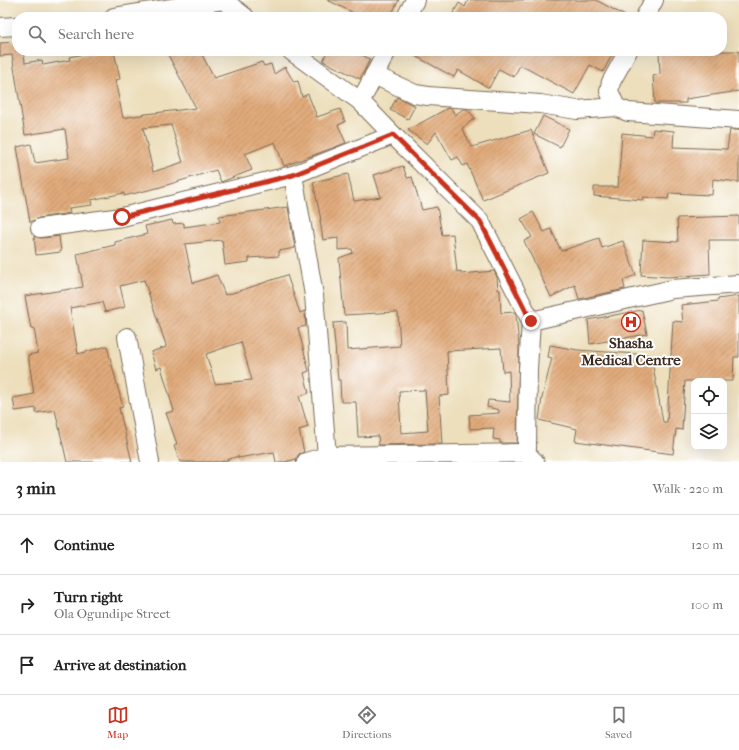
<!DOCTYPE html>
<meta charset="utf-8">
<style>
body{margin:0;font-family:"IM FELL French Canon",serif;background:#f2f2f2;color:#222}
.controls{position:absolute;right:12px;bottom:12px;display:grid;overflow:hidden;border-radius:8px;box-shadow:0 4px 16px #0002}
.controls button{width:36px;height:36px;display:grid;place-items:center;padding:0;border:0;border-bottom:1px solid #e0e0e0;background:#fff;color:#222;font:20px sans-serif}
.stop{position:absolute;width:12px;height:12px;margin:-9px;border:3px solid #c8321e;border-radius:50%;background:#fff}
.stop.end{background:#c8321e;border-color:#fff;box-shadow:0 1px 4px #0008}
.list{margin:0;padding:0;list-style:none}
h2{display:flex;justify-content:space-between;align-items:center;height:52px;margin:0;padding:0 16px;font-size:17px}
h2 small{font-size:13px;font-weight:400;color:#767676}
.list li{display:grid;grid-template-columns:26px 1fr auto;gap:12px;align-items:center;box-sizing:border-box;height:60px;padding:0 16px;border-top:1px solid #e0e0e0}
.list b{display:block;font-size:15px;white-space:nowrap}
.list p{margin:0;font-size:13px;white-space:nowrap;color:#767676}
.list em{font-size:13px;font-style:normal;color:#767676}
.icon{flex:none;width:22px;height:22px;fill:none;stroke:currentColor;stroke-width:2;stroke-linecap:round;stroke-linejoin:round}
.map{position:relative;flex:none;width:739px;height:462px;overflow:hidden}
.search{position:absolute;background:#fff;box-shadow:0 4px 16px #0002;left:12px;right:12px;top:12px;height:44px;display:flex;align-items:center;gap:10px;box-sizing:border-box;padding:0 14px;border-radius:16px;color:#767676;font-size:15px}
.sheet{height:232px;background:#fff}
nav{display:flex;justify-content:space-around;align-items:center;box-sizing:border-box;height:56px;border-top:1px solid #e0e0e0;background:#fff;font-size:11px;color:#767676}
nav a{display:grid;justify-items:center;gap:2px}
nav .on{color:#c8321e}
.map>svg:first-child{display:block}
.building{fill:url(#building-hatch);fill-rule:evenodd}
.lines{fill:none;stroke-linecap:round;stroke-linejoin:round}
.street-casing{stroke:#796955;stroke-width:20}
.street{stroke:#fff;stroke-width:18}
.route{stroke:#c8321e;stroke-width:5}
.labels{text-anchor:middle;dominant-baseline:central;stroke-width:4;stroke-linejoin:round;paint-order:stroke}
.poi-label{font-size:15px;font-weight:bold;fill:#3b2a1e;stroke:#fff}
</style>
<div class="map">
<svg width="739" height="462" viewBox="0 0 739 462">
<defs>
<pattern id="building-hatch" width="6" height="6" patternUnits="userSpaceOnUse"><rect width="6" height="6" fill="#e1ab7c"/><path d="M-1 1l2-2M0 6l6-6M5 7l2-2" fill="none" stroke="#b88b65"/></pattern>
</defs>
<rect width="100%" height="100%" fill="#fff"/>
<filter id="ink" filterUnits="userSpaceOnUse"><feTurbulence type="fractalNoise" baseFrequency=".025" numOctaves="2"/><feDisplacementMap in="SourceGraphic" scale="8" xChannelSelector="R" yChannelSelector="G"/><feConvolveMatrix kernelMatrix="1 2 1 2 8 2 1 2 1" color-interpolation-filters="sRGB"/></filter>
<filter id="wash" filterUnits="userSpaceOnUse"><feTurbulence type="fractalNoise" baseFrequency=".012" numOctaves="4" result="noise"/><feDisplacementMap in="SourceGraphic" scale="16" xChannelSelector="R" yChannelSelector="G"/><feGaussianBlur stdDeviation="0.9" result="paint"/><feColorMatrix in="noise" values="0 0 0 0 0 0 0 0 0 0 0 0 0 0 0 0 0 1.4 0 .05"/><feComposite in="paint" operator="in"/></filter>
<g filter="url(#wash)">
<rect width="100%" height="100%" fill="#eddfbc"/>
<g id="blocks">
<g class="building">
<polygon points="327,0 399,0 390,17 362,17"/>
<polygon points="468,0 596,0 627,17 451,17 459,3 465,7"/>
<path d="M 17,42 L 17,51 L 24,51 L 25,63 L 42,60 L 43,65 L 70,60 L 69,57 L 99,51 L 114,51 L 120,79 L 115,80 L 123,118 L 146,114 L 196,108 L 166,51 L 200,51 L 214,78 L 262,62 L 264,66 L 271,64 L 274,74 L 285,67 L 294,82 L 298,81 L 302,97 L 308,94 L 317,117 L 340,109 L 345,122 L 338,125 L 346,143 L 284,166 L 275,142 L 245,154 L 252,170 L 221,182 L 216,170 L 157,188 L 124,196 L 124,193 L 91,200 L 92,205 L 69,208 L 70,213 L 39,218 L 30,222 L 17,147 L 31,144 L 35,163 L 69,158 L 65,129 L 25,135 L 12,55 L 0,56 L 0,43 ZM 171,125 L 183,162 L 153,172 L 143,128 Z"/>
<polygon points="327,51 354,51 370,59 360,79 323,61"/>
<polygon points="406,51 614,51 603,72 590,65 574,94 520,65 514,77 499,69 489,88 458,70 454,77"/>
<polygon points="659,51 739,51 739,91 686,99 686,103 655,103 653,76 660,74"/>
<polygon points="397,97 415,106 408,119 390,110"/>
<polygon points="448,108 451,108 455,115 463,109 467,109 475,118 462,128 472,147 531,130 549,173 483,200 467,164 463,166 458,157 452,160 436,132 427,144 408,130"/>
<polygon points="543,116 569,129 560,147 534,134"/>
<polygon points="653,129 674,131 673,147 727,149 730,130 739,130 739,182 713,179 712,195 669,193 668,199 643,197 643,200 594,196 594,187 618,187 622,133 652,136"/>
<path d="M 403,166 L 407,178 L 412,177 L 422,210 L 437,207 L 442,235 L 453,234 L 457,272 L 461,271 L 461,274 L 494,271 L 497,277 L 498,290 L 500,290 L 501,313 L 515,312 L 516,315 L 519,346 L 517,443 L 500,443 L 500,440 L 493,439 L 494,428 L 470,429 L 469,415 L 499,413 L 499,410 L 487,407 L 488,400 L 510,402 L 509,371 L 503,372 L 501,348 L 447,351 L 449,395 L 439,396 L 442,444 L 379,445 L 378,436 L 358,437 L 356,402 L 341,402 L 340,380 L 338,380 L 333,323 L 346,322 L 347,350 L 400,346 L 398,313 L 396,312 L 344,315 L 339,258 L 353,253 L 352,249 L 338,250 L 338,238 L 323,240 L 320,220 L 321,220 L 313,182 L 348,174 L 354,201 L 381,197 L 374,175 ZM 425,390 L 428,431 L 401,433 L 399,391 Z"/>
<path d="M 288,207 L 295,248 L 279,251 L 279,256 L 249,258 L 249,262 L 225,265 L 222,240 L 185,244 L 193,283 L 217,275 L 225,295 L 236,292 L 287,275 L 300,313 L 305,311 L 306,326 L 298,328 L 309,371 L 304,373 L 309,393 L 299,396 L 308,427 L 299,430 L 304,452 L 299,454 L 296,459 L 285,462 L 276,462 L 274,452 L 238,458 L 238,456 L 221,462 L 180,462 L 174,446 L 177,444 L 166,413 L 174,411 L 161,367 L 156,369 L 151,352 L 166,347 L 166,345 L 144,280 L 120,286 L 125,307 L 105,312 L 102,302 L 70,308 L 78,354 L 107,346 L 123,407 L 119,408 L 132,462 L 67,462 L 55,410 L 36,413 L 36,408 L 15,411 L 13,398 L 34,394 L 28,355 L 38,353 L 34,328 L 31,329 L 25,296 L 83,287 L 77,254 L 115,245 L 115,242 L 147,234 L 145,226 L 172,220 L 173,224 L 184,223 L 184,227 L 220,222 L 219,216 ZM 241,342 L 252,380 L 215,384 L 206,354 Z"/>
<polygon points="533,212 544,232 551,229 561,251 599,238 602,248 623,241 636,275 623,280 625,289 579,299 575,285 551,297 524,241 532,237 521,219"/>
<polygon points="739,216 739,240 709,240 710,274 668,277 641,275 643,240 678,242 677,218"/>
<polygon points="34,236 41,238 59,236 61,252 36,255"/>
<polygon points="739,296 739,357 734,357 733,381 685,381 682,430 676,429 673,454 575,441 577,429 539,420 542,398 552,358 548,357 550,345 578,350 651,355 663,422 667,422 673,321 683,322 681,305 718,301 718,299"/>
<polygon points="642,310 647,334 590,344 588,320"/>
</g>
</g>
</g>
<g filter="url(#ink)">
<use href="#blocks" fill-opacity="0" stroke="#796955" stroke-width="1"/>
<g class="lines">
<g class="street-casing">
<g id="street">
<polyline points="223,0 245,17"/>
<polyline points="114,17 223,0"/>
<polyline points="406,17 415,0"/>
<polyline points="645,17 654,0"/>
<polyline points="0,27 17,26"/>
<polyline points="291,51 360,101 393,135 480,221 531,321 528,369 527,448 526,453"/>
<polyline points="628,51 611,82 609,91 616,107 628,112 739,120"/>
<polyline points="374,75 415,94 428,96 540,104 577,110 616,107"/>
<polyline points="360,101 366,91 387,51"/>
<polyline points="293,175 314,295 327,456"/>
<polyline points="40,228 122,217 293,175 393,135"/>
<polyline points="531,321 673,289 739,284"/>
<polyline points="127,337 150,462"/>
<polyline points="306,462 327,456 526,453 535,462"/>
</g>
</g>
<use href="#street" class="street"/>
</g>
</g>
<g class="lines" filter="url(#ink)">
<polyline class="route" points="122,217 293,175 393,135 480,221 531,321"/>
</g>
<defs>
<g id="hospital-ring" transform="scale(1)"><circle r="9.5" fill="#fff" stroke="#c8321e" stroke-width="1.5"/><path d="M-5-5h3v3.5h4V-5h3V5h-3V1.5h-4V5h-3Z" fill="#c8321e"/></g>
</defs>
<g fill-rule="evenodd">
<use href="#hospital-ring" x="631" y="322"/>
</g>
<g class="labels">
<g class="poi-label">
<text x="631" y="343">Shasha<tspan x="631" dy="17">Medical Centre</tspan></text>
</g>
</g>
</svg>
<div class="controls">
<button><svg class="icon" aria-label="locate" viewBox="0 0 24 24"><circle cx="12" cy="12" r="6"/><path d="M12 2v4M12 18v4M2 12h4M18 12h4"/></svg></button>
<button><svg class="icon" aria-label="layers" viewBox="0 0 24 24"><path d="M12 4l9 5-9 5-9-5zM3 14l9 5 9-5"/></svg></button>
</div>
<div class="stop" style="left:122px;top:217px"></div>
<div class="stop end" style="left:531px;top:321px"></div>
<div class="search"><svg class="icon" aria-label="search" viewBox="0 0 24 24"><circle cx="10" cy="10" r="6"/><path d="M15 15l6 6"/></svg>Search here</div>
</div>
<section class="sheet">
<h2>3 min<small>Walk · 220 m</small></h2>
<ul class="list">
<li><svg class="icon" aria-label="ahead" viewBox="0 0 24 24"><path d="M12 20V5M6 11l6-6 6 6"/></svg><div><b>Continue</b></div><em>120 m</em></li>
<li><svg class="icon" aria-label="right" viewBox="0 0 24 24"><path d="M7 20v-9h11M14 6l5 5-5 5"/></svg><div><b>Turn right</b><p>Ola Ogundipe Street</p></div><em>100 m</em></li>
<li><svg class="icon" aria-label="arrive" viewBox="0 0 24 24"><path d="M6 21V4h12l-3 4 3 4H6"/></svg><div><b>Arrive at destination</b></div></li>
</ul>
</section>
<nav>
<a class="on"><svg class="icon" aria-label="map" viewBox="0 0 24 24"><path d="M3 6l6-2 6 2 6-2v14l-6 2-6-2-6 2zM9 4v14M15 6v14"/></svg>Map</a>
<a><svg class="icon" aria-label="directions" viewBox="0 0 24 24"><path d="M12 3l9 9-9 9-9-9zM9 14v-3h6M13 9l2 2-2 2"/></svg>Directions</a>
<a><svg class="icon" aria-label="saved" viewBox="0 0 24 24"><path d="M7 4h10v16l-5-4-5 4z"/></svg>Saved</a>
</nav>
